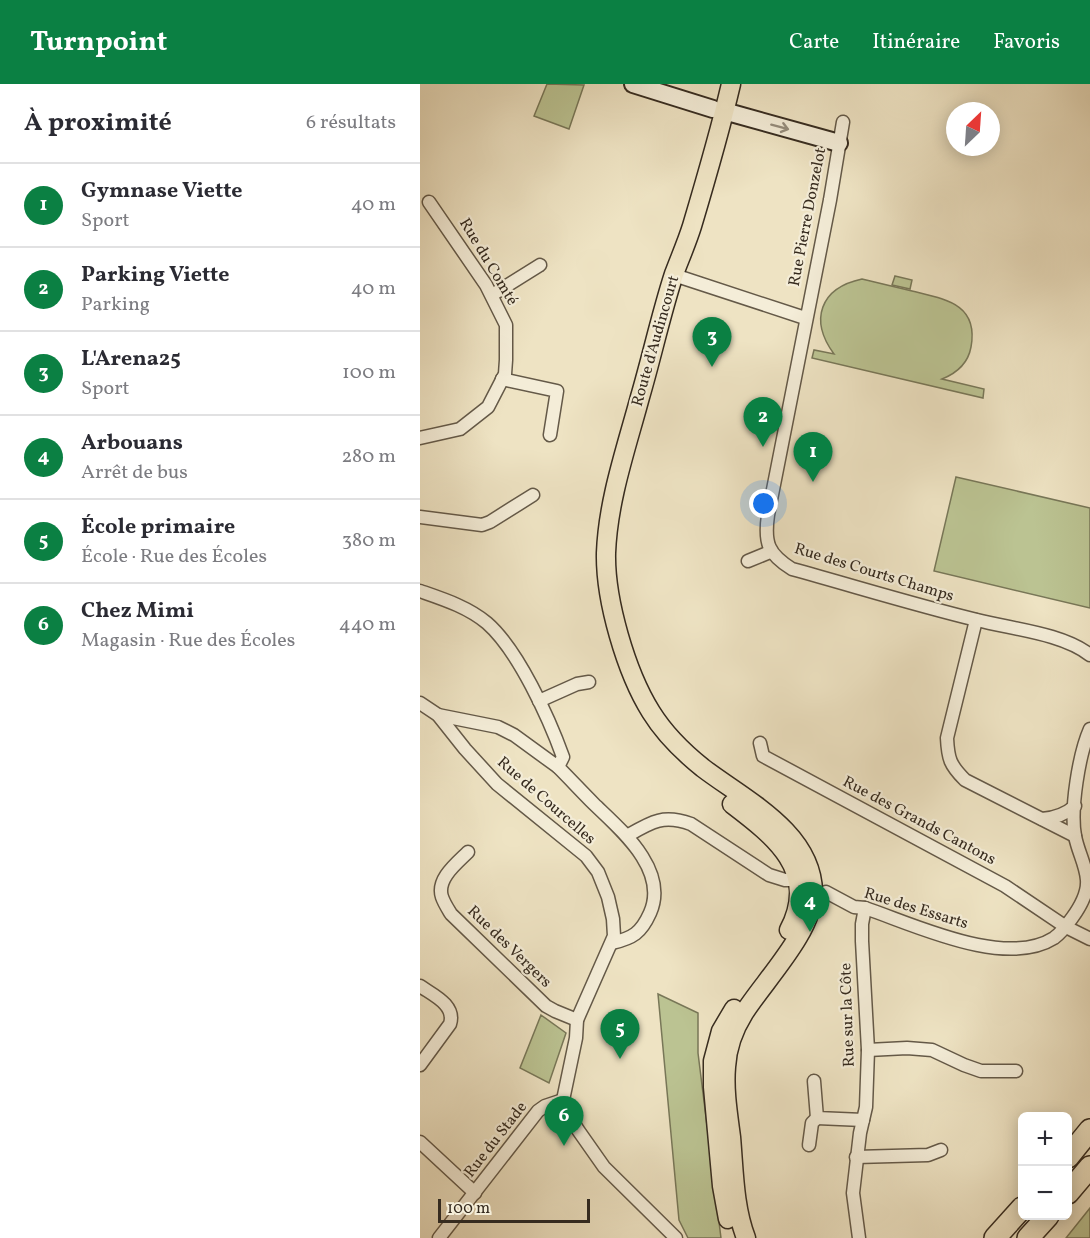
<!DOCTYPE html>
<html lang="fr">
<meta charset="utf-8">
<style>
body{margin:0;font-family:Vollkorn,serif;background:#f2f2f3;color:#2b2b33}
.controls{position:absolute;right:18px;bottom:18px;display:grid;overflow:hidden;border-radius:9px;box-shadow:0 3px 15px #0003}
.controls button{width:54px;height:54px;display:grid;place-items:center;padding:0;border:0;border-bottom:2px solid #e1e1e2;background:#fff;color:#2b2b33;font:30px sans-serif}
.compass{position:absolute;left:526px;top:18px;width:54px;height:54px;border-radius:50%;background:#fff;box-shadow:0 3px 15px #0003;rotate:25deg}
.scale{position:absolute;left:18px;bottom:15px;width:152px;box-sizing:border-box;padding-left:6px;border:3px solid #362b1f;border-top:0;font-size:16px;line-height:21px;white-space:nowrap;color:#362b1f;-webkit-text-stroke:4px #f4edd8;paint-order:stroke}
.you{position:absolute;left:344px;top:420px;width:21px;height:21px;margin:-15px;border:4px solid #fff;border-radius:50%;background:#1a73e8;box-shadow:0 0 0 9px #1a73e833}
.badge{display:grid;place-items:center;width:39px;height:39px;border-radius:50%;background:#0b8043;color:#fff;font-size:20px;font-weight:700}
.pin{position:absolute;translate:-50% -50px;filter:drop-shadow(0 2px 3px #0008)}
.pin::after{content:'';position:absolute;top:32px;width:21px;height:18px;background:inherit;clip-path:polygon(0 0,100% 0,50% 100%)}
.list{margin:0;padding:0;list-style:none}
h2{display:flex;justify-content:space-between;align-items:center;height:78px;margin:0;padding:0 24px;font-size:26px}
h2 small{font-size:20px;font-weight:400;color:#7c7c81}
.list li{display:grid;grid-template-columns:39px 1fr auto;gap:18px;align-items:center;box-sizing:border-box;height:84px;padding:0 24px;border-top:2px solid #e1e1e2}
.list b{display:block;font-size:22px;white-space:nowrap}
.list p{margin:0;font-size:20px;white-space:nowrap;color:#7c7c81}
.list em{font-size:20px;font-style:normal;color:#7c7c81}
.map{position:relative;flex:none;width:670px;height:1154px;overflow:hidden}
header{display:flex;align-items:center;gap:36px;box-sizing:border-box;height:84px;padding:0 30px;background:#0b8043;color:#fff}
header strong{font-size:28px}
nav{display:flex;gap:33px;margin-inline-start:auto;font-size:21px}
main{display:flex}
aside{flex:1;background:#fff}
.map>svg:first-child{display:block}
.green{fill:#bbc392;stroke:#787758;stroke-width:1.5}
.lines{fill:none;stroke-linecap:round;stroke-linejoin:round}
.street-casing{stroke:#645948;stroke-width:15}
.secondary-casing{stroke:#362b1f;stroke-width:20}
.primary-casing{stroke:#362b1f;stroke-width:21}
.highway-casing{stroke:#362b1f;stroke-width:24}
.street{stroke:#f4edd8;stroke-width:12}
.secondary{stroke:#f4edd8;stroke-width:16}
.primary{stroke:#eee3c3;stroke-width:18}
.highway{stroke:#eee3c3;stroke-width:21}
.oneway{stroke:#958c7c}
.labels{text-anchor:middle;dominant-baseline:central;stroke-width:4.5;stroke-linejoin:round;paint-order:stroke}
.street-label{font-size:16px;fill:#362b1f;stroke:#f4edd8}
</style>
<header>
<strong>Turnpoint</strong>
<nav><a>Carte</a><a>Itinéraire</a><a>Favoris</a></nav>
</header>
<main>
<aside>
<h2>À proximité<small>6 résultats</small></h2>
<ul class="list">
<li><span class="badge">1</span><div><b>Gymnase Viette</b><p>Sport</p></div><em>40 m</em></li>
<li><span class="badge">2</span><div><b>Parking Viette</b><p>Parking</p></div><em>40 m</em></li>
<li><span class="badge">3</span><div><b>L'Arena25</b><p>Sport</p></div><em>100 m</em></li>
<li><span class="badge">4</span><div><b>Arbouans</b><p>Arrêt de bus</p></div><em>280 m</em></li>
<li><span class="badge">5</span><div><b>École primaire</b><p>École · Rue des Écoles</p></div><em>380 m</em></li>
<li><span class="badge">6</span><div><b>Chez Mimi</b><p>Magasin · Rue des Écoles</p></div><em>440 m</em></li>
</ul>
</aside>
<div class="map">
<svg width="670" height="1154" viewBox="0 0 670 1154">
<rect width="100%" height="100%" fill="#eee3c3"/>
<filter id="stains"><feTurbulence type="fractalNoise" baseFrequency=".00333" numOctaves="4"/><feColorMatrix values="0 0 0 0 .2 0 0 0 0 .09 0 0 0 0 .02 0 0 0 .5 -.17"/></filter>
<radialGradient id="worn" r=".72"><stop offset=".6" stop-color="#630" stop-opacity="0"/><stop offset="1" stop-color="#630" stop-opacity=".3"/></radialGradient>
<g class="green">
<polygon points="127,0 164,1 149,45 114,32"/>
<polygon points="475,192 492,196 490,205 472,201"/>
<path d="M 442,195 C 459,199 476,203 492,207 C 524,215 559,219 551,263 C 548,280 537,289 522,295 L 564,305 L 563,314 L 392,274 L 394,266 L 414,270 C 389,236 400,204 442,195 Z"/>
<polygon points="536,393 670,424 670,524 514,487"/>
<polygon points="238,910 278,929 278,969 301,1154 268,1154 259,1136"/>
<polygon points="121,931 146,949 129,999 100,984"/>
<polygon points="670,1124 670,1154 646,1154"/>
</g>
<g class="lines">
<g class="street-casing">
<g id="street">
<path d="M 423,38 L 410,116 L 348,431 C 344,459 348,470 372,485 C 434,502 495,521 557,536 C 591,545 642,549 670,571"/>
<polyline points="254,191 385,234"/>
<polyline points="72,211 120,181"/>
<polyline points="82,295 137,307 130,351"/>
<polyline points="0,354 40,345 68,323 85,290 86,276 86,241 66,201 9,118"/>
<polyline points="0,433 62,441 70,438 113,411"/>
<polyline points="328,477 350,468"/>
<path d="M 0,507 C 23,515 48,523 67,539 C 98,566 129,634 143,673 L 138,683 L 94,651 L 78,643 L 18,631"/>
<path d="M 556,536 L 527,654 C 528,675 530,681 545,696 L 655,752"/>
<polyline points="119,617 157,600 169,598"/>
<polyline points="0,619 18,631 45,665 77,700 166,772 178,788 188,813 193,835 194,852 157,936 156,954 143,1016 146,1026 158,1046 184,1083 256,1154"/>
<polyline points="340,659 343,672 585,802 646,843 670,855"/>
<path d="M 138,683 C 150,695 162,708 174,720 C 201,746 249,786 230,829 C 221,849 213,854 192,859"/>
<path d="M 622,735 C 635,734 645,731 655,722"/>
<path d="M 207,752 C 231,738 243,730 271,740 L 349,791 L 365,796 L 377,796"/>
<path d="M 48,768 C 37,779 16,795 22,813 C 24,819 28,825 31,830 L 126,922 L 135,927 L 157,936"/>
<path d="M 406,808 L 434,823 L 445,824 C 493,840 585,885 634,854 C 641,849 647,841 652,834 C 660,823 668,810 667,796 C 666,781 658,768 655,752 C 650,725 659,670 670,645"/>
<path d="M 0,902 C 13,911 36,921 30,940 L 0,981"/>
<polyline points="448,966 487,964 512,966 544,981 561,987 596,987"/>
<polyline points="394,997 397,1034 443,1036"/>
<polyline points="0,1058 55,1109"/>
<polyline points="389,1061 392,1039 397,1034"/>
<polyline points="436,1073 508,1071 521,1066"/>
<polyline points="19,1154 118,1027 125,1022 143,1016"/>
<polyline points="439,1154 433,1109 440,1049 446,1023 448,966 442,857 442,840 445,824"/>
</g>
</g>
<g class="secondary-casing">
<g id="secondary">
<polyline points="213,0 293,25"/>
<polyline points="304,27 419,59"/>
</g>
</g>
<g class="primary-casing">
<g id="primary">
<path d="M 311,0 C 300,47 286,95 272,142 C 267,158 260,174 254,190 C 241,230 232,272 220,313 C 206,365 188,416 186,469 C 185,516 206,588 231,628 C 244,649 263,668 283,684 C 325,716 392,748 393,808 C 394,847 344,897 324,929 C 314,945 307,964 306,983 C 304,1006 308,1030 311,1053 C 314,1087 314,1123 326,1154"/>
<path d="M 312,720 C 354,752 400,787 369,846"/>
<polyline points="308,1135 302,1102 293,1003 293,977 301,947 314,925"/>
</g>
</g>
<g class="highway-casing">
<g id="highway">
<polyline points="648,1073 670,1046"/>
<polyline points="648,1109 670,1083"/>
<polyline points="575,1154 602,1124"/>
<polyline points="608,1154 628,1132"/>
</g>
</g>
<use href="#street" class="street"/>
<use href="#secondary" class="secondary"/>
<use href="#primary" class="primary"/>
<use href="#highway" class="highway"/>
</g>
<defs><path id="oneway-shaft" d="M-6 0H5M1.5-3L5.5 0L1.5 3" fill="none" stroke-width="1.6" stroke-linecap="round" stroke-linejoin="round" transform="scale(1.5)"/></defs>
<use class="oneway" href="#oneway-shaft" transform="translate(360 43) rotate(15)"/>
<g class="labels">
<g class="street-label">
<text transform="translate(388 133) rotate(-79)">Rue Pierre Donzelot</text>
<text transform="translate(68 178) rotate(59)">Rue du Comté</text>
<text transform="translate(236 257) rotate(-74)">Route d'Audincourt</text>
<text transform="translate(454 489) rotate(17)">Rue des Courts Champs</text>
<text transform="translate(126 717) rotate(41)">Rue de Courcelles</text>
<text transform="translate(499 737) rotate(28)">Rue des Grands Cantons</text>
<text transform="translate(496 825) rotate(17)">Rue des Essarts</text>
<text transform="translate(89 863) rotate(44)">Rue des Vergers</text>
<text transform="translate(428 931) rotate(-92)">Rue sur la Côte</text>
<text transform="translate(76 1056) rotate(-52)">Rue du Stade</text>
</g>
</g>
<rect width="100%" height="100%" filter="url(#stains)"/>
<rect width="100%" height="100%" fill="url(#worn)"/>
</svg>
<div class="controls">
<button>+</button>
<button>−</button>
</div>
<svg class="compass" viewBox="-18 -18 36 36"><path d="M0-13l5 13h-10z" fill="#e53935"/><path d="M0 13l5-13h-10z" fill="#7c7c81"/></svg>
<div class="scale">100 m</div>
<div class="you"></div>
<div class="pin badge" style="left:393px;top:398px">1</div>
<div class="pin badge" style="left:343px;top:363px">2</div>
<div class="pin badge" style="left:292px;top:283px">3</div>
<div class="pin badge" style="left:390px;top:848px">4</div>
<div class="pin badge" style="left:200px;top:975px">5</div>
<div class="pin badge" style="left:144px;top:1062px">6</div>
</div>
</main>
